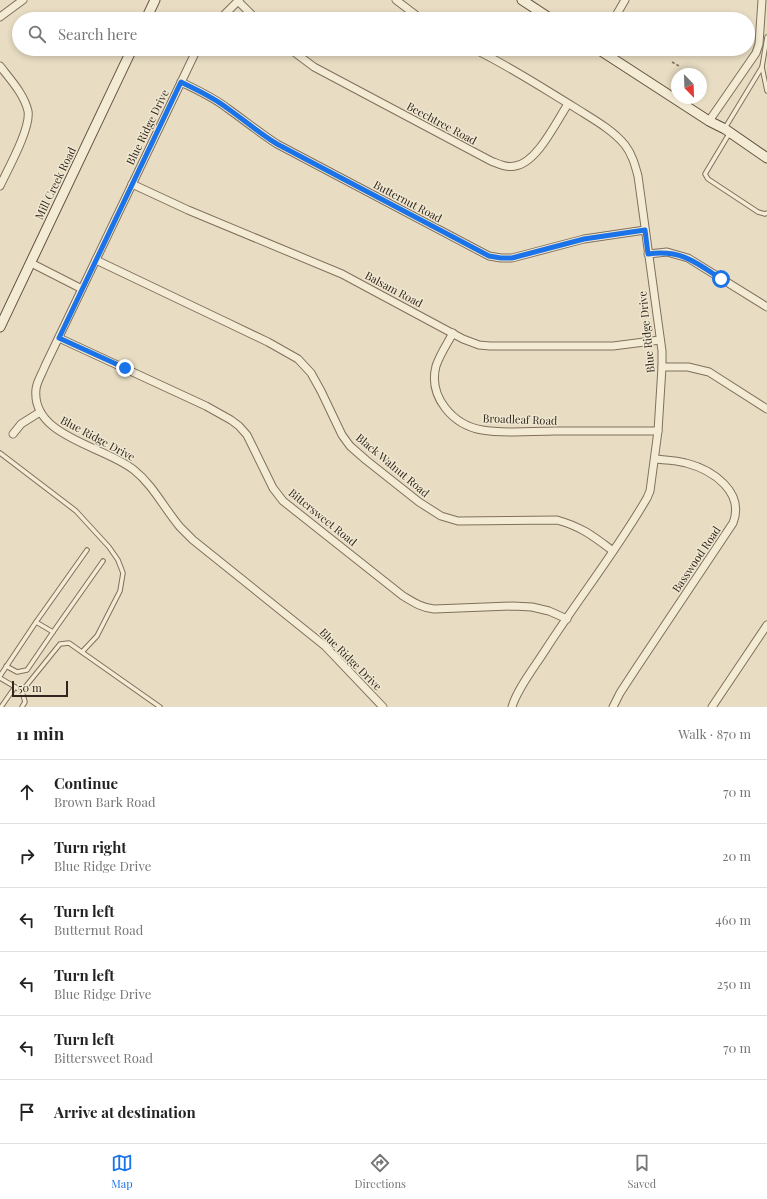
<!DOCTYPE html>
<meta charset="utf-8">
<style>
body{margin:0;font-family:"Playfair Display",serif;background:#f2f2f2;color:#222}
.compass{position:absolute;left:671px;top:68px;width:36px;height:36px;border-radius:50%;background:#fff;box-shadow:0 2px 6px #0003;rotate:157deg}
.scale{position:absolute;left:12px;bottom:10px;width:56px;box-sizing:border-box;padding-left:4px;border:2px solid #31271e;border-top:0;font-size:11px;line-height:14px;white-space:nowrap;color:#31271e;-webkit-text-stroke:3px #f0e7d1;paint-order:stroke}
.stop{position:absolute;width:12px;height:12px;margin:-9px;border:3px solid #1a73e8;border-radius:50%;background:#fff}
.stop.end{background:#1a73e8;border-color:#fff;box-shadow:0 1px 4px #0008}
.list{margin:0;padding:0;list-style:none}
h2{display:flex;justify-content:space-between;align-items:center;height:52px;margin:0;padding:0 16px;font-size:17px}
h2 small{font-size:13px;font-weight:400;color:#767676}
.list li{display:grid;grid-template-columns:26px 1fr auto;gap:12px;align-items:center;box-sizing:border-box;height:64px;padding:0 16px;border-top:1px solid #e0e0e0}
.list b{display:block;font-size:15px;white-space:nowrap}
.list p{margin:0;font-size:13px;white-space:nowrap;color:#767676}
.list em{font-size:13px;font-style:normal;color:#767676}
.icon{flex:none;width:22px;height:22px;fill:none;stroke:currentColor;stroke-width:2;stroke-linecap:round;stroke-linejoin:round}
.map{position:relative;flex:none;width:767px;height:707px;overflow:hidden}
.search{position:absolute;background:#fff;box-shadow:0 2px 6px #0003;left:12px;right:12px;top:12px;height:44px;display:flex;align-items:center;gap:10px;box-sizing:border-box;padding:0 14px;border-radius:22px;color:#767676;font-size:15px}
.sheet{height:436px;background:#fff}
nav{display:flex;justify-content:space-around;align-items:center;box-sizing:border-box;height:56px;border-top:1px solid #e0e0e0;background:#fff;font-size:11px;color:#767676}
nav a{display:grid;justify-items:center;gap:2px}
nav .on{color:#1a73e8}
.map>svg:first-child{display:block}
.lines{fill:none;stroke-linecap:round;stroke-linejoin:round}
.service-casing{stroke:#806f5c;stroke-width:5.5}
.minor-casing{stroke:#806f5c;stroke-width:9}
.secondary-casing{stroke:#62503f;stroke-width:11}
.path{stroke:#806f5c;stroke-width:1.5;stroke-dasharray:3 2;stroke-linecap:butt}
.service{stroke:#f4ebd5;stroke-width:3.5}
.minor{stroke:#f4ebd5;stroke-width:7}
.secondary{stroke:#f4ebd5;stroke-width:9}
.route{stroke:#1a73e8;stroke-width:5}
.labels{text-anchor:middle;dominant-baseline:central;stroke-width:3;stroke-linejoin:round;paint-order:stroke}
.street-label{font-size:11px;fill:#31271e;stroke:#f0e7d1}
</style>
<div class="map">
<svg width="767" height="707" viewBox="0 0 767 707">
<rect width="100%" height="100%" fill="#e8ddc3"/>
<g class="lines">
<g class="service-casing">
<g id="service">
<polyline points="762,67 767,91"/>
<polyline points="725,128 762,67 767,37"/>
<polyline points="729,134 705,174 708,179 758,212 765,214 767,213"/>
<polyline points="0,453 76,511 109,547 118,560 123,573 120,591 97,636 82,652"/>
<polyline points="36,622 87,550"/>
<polyline points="53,632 103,561"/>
<polyline points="0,676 36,622 53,632 27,670 17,672 6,666"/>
<polyline points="0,678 22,691"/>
<polyline points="1,707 15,687"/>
<polyline points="22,707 25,702 22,691 60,644 69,643 160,707"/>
</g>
</g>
<g class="minor-casing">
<g id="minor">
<polyline points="396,0 421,19"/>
<polyline points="238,1 256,19"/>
<polyline points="0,17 23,0"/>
<polyline points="220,19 239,0"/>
<polyline points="614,19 625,0"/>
<path d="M 197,49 L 45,366 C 42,374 37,381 36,389 C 31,437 105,446 134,470 C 153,485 164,508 180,527 C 184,531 188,535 193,540 L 325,646 L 383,707"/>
<path d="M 290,49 L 314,67 L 491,161 C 499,164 506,168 515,166 C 537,163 556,122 568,104"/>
<path d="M 474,49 C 509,66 541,87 574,107 C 591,118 612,129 625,145 C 632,154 635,165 638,176 L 662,351 L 662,367 L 658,431 L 650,491 L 647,498 C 617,550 579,598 546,649 C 536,665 517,689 512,707"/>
<path d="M 0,66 C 10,79 24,94 28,111 C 31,128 8,169 0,186"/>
<path d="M 181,82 C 197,90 213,97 227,108 C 244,120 260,133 277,144 L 489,256 L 501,258 L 512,258 L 584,239 L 645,230"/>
<polyline points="709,121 756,53 759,44 762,0"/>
<polyline points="132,184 188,210 342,274 463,339 479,345 490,346 613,346 660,340"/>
<polyline points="648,254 667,252 688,258 767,307"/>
<path d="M 96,260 L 224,321 L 268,342 L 298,359 L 311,373 L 321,391 L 342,435 L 350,446 L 366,460 L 419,502 L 441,516 L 458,521 L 557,520 C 582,527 593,536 613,551"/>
<polyline points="31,263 82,289"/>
<path d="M 453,333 C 447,344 440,354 436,366 C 428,397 453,425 482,430 C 505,434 531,431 555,431 C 589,431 624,431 658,431"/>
<path d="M 59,338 L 206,406 L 231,420 L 239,426 L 247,435 L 273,488 L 283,501 L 403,596 C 413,602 422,608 434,609 L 513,606 L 532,607 L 549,611 L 567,619"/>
<polyline points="662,367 688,367 709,372 767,409"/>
<polyline points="13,434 21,424 40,412"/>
<path d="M 613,707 L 620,693 L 635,670 L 733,523 C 745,492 713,470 686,463 C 676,460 665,460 655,459"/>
<polyline points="712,707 767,625"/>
</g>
</g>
<g class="secondary-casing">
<g id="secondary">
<polyline points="522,0 551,19"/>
<polyline points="146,19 155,0"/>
<polyline points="598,49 709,121 725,129 767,158"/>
<polyline points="0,327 132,49"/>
</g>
</g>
<polyline class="path" points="672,62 679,66"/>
<use href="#service" class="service"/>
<use href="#minor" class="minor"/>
<use href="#secondary" class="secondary"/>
</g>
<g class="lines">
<path class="route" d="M 125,368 L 59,338 L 181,82 C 197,90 213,97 227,108 C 244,120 259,133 277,144 L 489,256 L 501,258 L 512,258 L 584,239 L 645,230 L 648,254 C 680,249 696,262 721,279"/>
</g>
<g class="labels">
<g class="street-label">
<text transform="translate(442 123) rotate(28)">Beechtree Road</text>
<text transform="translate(147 127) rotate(-64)">Blue Ridge Drive</text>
<text transform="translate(55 183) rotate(-64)">Mill Creek Road</text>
<text transform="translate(408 201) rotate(28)">Butternut Road</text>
<text transform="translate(394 289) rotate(28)">Balsam Road</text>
<text transform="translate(646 332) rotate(-96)">Blue Ridge Drive</text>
<text transform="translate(520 419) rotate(2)">Broadleaf Road</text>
<text transform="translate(98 438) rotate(28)">Blue Ridge Drive</text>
<text transform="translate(393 465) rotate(40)">Black Walnut Road</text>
<text transform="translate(323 517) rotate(39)">Bittersweet Road</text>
<text transform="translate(696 559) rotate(-56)">Basswood Road</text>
<text transform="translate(351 659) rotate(45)">Blue Ridge Drive</text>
</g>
</g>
</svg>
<svg class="compass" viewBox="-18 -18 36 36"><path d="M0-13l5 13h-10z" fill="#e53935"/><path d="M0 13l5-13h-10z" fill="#767676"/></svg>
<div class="scale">50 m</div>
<div class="stop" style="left:721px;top:279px"></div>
<div class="stop end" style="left:125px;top:368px"></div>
<div class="search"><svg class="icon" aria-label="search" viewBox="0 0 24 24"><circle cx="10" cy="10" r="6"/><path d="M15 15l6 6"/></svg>Search here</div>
</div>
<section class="sheet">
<h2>11 min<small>Walk · 870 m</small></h2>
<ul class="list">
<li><svg class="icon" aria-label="ahead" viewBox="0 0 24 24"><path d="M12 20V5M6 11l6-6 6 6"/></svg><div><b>Continue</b><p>Brown Bark Road</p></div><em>70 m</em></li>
<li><svg class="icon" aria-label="right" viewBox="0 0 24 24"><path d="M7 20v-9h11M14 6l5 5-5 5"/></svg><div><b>Turn right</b><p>Blue Ridge Drive</p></div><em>20 m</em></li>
<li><svg class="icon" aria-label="left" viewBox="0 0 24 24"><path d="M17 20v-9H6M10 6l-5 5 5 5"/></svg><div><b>Turn left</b><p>Butternut Road</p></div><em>460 m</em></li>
<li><svg class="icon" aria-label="left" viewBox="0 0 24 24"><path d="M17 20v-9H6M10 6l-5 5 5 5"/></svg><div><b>Turn left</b><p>Blue Ridge Drive</p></div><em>250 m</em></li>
<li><svg class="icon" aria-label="left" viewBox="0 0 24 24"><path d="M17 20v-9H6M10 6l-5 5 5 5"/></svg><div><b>Turn left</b><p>Bittersweet Road</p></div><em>70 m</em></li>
<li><svg class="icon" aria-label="arrive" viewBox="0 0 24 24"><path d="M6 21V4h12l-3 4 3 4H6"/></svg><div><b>Arrive at destination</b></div></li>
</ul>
</section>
<nav>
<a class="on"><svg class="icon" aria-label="map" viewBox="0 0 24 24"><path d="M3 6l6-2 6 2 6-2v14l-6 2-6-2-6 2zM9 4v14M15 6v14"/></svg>Map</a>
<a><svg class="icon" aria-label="directions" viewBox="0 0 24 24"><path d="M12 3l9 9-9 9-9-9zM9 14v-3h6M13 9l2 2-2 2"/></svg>Directions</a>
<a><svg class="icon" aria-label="saved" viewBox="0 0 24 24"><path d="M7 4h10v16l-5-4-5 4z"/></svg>Saved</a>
</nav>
